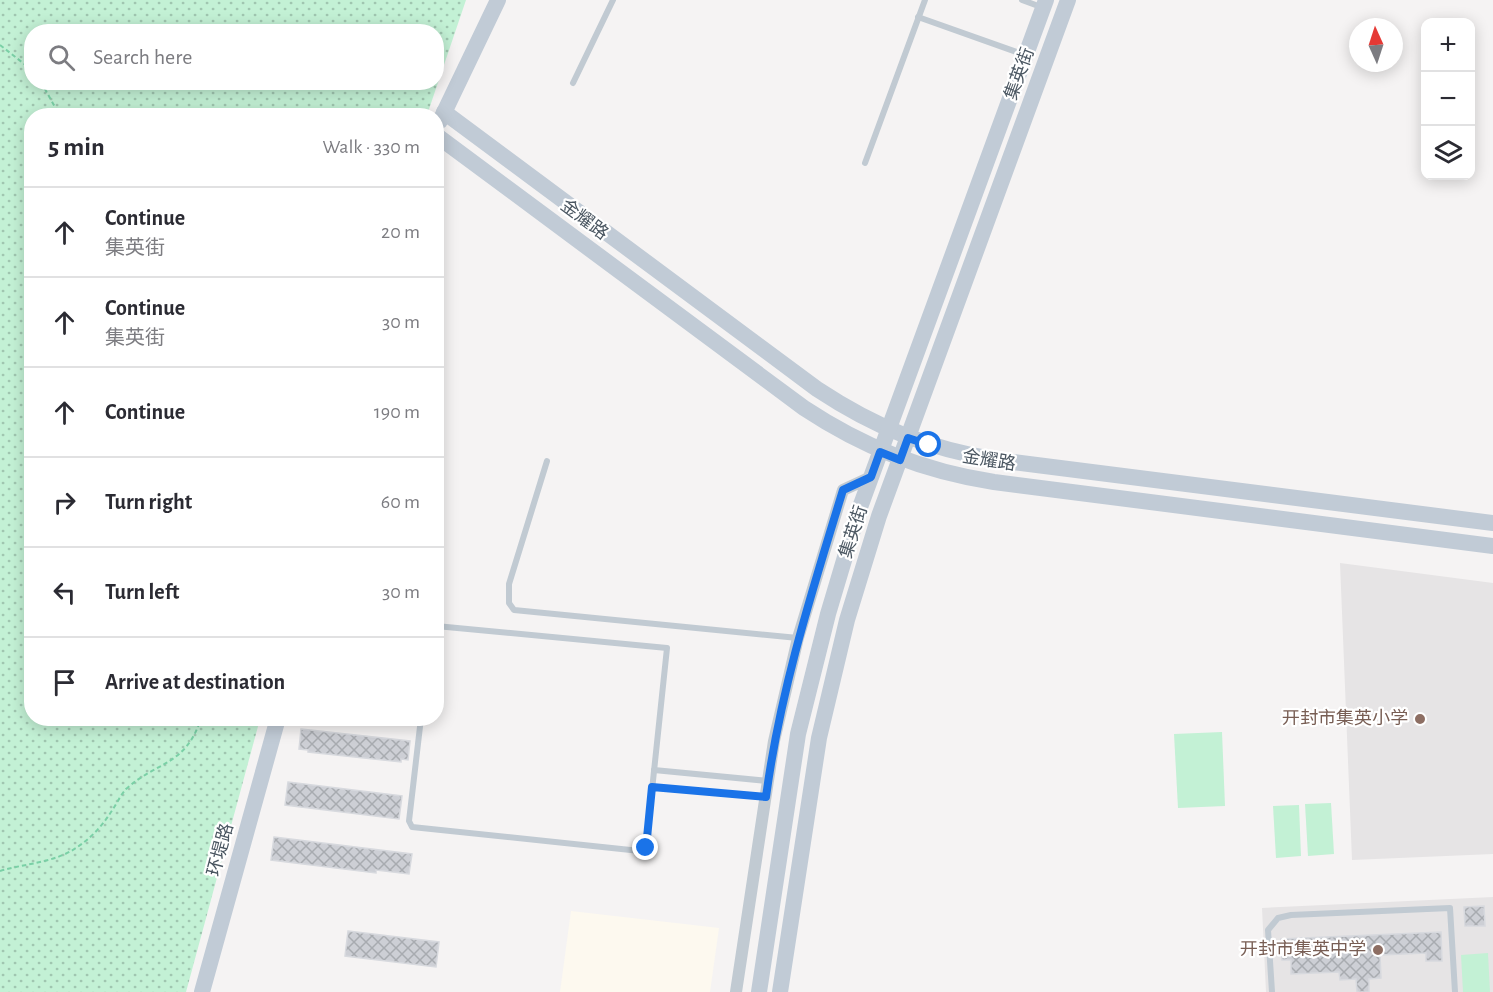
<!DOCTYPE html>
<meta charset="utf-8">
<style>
body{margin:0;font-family:"Alegreya Sans","Noto Sans SC",sans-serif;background:#f7f7f7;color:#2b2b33}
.controls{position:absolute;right:18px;top:18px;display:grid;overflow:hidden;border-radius:12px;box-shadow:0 3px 15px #0003}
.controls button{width:54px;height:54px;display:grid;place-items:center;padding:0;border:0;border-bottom:2px solid #e1e1e2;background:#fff;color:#2b2b33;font:30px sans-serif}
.compass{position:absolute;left:1349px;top:18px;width:54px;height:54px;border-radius:50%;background:#fff;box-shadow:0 3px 15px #0003;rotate:357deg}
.stop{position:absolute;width:18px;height:18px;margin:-14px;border:4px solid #1a73e8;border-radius:50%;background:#fff}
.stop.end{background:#1a73e8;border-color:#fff;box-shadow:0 2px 6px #0008}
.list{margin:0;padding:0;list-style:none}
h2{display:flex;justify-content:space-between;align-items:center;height:78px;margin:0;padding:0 24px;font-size:26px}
h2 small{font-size:20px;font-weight:400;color:#7c7c81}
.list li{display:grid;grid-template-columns:39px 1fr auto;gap:18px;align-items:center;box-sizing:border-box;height:90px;padding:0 24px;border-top:2px solid #e1e1e2}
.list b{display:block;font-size:22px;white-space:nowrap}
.list p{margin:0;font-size:20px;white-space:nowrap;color:#7c7c81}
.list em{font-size:20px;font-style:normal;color:#7c7c81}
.icon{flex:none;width:33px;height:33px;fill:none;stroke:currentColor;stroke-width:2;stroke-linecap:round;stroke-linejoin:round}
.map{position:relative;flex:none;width:1493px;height:992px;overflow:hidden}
.search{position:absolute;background:#fff;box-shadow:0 3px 15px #0003;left:24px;top:24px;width:420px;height:66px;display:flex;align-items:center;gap:15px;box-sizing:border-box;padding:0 21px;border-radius:24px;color:#7c7c81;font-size:22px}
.panel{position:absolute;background:#fff;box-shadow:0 3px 15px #0003;left:24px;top:108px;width:420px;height:618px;border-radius:24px}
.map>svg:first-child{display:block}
.commercial{fill:#fdf9ef}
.education{fill:#e6e4e5}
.park{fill:url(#park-dots);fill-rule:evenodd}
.pitch{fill:#c3f1d5}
.building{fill:url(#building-cross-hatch);stroke:#d7d9de;stroke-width:1.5}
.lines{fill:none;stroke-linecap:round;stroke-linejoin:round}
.path{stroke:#7ad0a6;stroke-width:2;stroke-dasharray:4.5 3;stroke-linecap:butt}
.lane{stroke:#c1cad2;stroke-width:6}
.street{stroke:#c1cad2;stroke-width:12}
.secondary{stroke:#c1cbd6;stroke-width:16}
.route{stroke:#1a73e8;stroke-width:8}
.education-dot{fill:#8d6e63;stroke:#fff;stroke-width:2}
.labels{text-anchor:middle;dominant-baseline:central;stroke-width:4.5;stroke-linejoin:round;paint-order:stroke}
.street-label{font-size:18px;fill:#4a5661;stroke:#fff}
.education-label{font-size:18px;fill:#785e54;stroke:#fff;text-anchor:end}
</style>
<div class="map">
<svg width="1493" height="992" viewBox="0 0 1493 992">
<defs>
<pattern id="park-dots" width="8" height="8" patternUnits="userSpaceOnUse" patternTransform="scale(1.5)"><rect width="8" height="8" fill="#c3f1d5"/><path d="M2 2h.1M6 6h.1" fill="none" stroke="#a0c6b0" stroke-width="1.8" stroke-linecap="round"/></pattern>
<pattern id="building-cross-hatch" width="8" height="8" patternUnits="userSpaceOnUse" patternTransform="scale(1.5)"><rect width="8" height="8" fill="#cdcfd5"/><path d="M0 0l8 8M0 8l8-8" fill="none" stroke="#a8abb0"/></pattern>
</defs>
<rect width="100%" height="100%" fill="#f5f3f3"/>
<polygon class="commercial" points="571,911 719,928 710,992 560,992"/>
<g class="education">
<polygon points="1340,563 1493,583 1493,854 1352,860"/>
<polygon points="1493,897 1493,992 1266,992 1262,908"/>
</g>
<path class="park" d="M 0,0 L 466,0 L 427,115 L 32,116 L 32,718 L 260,719 L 186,992 L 0,992 ZM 32,32 L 436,32 L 436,82 L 32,82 Z"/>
<g class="pitch">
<polygon points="1222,732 1225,806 1178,808 1174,734"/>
<polygon points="1331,803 1334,854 1308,856 1305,804"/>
<polygon points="1299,805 1301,856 1276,858 1273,806"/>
<polygon points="1488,953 1490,992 1463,992 1461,955"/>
</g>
<g class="building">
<polygon points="301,729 410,741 408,760 401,759 401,762 308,752 308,750 299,749"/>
<polygon points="288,782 402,796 399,819 285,805"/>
<polygon points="274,837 412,854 409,874 376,870 376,873 271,860"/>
<polygon points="1484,906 1485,926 1465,926 1464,907"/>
<polygon points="348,931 439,942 436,967 345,956"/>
<polygon points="1441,932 1442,961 1426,961 1426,953 1380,955 1381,978 1369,979 1369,992 1357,992 1356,979 1340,980 1339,972 1291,974 1291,960 1282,960 1281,939"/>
</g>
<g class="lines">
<g class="path">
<polyline points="0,45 32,70"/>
<polyline points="41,82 60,116"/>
<path d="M 0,871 C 23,864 50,863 71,851 C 87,842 101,828 111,812 C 116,805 120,796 126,789 C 157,761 186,766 201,718"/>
</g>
<g class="lane">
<polyline points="1022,0 1041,7"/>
<polyline points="918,17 1025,55"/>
<polyline points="573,83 613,0"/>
<polyline points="865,163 925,0"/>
<polyline points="547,461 509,584 509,603 514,610 798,638"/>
<polyline points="421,718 409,821 412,827 640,851 646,847 667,648 436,626"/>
<polyline points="654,770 768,781"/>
<polyline points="652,787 765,797"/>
<polyline points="1272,992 1268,930 1278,918 1291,915 1450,908 1455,992"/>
</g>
<polyline class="street" points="736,992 774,741 798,638 843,490 871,477"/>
<g class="secondary">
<path d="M 444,112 L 817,389 C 876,428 927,448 997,460 L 1493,523"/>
<polyline points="440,121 498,0"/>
<path d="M 436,135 L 804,408 C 863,447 923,471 994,482 L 1493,546"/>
<polyline points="202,992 278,718"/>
<polyline points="759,992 798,734 828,614 859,510 1046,0"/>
<polyline points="780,992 819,738 847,620 879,516 1068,0"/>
</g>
</g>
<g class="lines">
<path class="route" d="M 646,848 L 652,787 L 766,797 C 780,691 812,591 843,490 L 871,477 L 880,452 L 900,460 L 908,438 L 929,445"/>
</g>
<g class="education-dot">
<circle cx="1420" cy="719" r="6"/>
<circle cx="1378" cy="950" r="6"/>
</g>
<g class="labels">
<g class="street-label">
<text transform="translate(1020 74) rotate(-70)">集英街</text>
<text transform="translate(584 220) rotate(37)">金耀路</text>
<text transform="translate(989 461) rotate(9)">金耀路</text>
<text transform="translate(854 532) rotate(-72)">集英街</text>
<text transform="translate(221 850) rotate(-75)">环堤路</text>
</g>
<g class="education-label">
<text x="1408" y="719">开封市集英小学</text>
<text x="1366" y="950">开封市集英中学</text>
</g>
</g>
</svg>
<div class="controls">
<button>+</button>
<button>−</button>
<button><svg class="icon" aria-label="layers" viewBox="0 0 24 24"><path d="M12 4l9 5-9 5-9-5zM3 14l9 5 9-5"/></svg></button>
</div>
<svg class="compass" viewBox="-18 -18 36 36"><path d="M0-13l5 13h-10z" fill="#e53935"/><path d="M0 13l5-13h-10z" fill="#7c7c81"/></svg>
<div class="stop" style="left:929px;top:445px"></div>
<div class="stop end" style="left:646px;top:848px"></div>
<div class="search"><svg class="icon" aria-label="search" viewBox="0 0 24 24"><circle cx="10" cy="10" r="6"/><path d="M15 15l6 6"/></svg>Search here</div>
<section class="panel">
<h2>5 min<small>Walk · 330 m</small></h2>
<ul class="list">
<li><svg class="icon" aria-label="ahead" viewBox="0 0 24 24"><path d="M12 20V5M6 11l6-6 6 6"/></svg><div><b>Continue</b><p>集英街</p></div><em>20 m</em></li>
<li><svg class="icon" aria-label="ahead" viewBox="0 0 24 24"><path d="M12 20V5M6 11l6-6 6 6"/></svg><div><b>Continue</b><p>集英街</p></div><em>30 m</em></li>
<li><svg class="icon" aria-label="ahead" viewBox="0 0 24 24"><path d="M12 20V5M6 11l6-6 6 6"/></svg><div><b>Continue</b></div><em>190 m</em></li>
<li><svg class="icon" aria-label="right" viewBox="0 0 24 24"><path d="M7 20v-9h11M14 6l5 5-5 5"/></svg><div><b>Turn right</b></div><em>60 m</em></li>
<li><svg class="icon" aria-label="left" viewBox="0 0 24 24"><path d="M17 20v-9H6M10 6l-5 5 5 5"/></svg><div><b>Turn left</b></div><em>30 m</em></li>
<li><svg class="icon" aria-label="arrive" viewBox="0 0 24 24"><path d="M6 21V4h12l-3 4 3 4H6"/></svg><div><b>Arrive at destination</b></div></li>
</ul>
</section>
</div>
